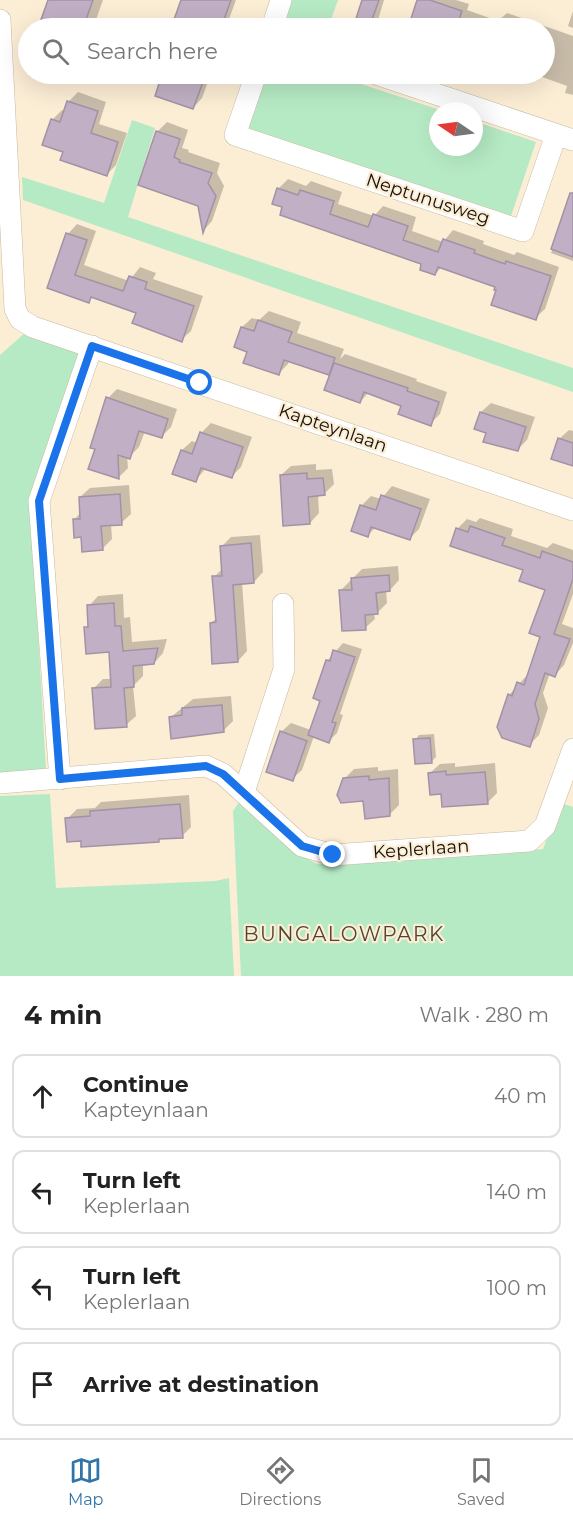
<!DOCTYPE html>
<meta charset="utf-8">
<style>
body{margin:0;font-family:Montserrat,sans-serif;background:#f6f6f6;color:#222}
.compass{position:absolute;left:429px;top:102px;width:54px;height:54px;border-radius:50%;background:#fff;box-shadow:0 6px 24px #0002;rotate:283deg}
.stop{position:absolute;width:18px;height:18px;margin:-14px;border:4px solid #1a73e8;border-radius:50%;background:#fff}
.stop.end{background:#1a73e8;border-color:#fff;box-shadow:0 2px 6px #0008}
.list{margin:0;padding:0;list-style:none}
h2{display:flex;justify-content:space-between;align-items:center;height:78px;margin:0;padding:0 24px;font-size:26px}
h2 small{font-size:20px;font-weight:400;color:#767676}
.list li{display:grid;grid-template-columns:39px 1fr auto;gap:18px;align-items:center;box-sizing:border-box;height:84px;margin:0 12px 12px;padding:0 12px;border:2px solid #e0e0e0;border-radius:12px}
.list b{display:block;font-size:22px;white-space:nowrap}
.list p{margin:0;font-size:20px;white-space:nowrap;color:#767676}
.list em{font-size:20px;font-style:normal;color:#767676}
.icon{flex:none;width:33px;height:33px;fill:none;stroke:currentColor;stroke-width:2;stroke-linecap:round;stroke-linejoin:round}
.map{position:relative;flex:none;width:573px;height:976px;overflow:hidden}
.search{position:absolute;background:#fff;box-shadow:0 6px 24px #0002;left:18px;right:18px;top:18px;height:66px;display:flex;align-items:center;gap:15px;box-sizing:border-box;padding:0 21px;border-radius:33px;color:#767676;font-size:22px}
.sheet{height:462px;background:#fff}
nav{display:flex;justify-content:space-around;align-items:center;box-sizing:border-box;height:84px;border-top:2px solid #e0e0e0;background:#fff;font-size:16px;color:#767676}
nav a{display:grid;justify-items:center;gap:3px}
nav .on{color:#3074a9}
.map>svg:first-child{display:block}
.green{fill:#b6eac4}
.shadow{fill:#0003}
.building{fill:#c1b0c5;stroke:#a392a6;stroke-width:1.5}
.lines{fill:none;stroke-linecap:round;stroke-linejoin:round}
.minor-casing{stroke:#c8b9a2;stroke-width:22}
.minor{stroke:#fff;stroke-width:21}
.route{stroke:#1a73e8;stroke-width:8}
.labels{text-anchor:middle;dominant-baseline:central;stroke-width:4.5;stroke-linejoin:round;paint-order:stroke}
.street-label{font-size:18px;fill:#17120a;stroke:#fcedd5}
.neighbourhood-label{font-size:20px;letter-spacing:1.5px;fill:#514431;stroke:#fcedd5}
</style>
<div class="map">
<svg width="573" height="976" viewBox="0 0 573 976">
<rect width="100%" height="100%" fill="#fcedd5"/>
<g class="green">
<polygon points="285,0 338,0 328,28 276,28"/>
<polygon points="260,74 331,74 443,111 438,111 438,147 474,147 474,121 536,142 510,219 242,126"/>
<polygon points="132,120 155,128 128,217 573,368 573,392 23,200 22,177 104,203"/>
<polygon points="26,332 79,353 29,503 33,545 46,770 0,775 0,355"/>
<polygon points="50,794 56,888 215,881 229,878 234,976 0,976 0,796"/>
<polygon points="239,802 287,847 317,864 361,863 543,849 561,803 573,807 573,976 241,976 233,811"/>
</g>
<g class="shadow">
<polygon points="50,0 103,0 93,28 40,28"/>
<polygon points="182,0 236,0 229,19 220,28 210,26 209,28 173,28"/>
<polygon points="364,0 384,0 378,20 369,28 355,25"/>
<polygon points="419,0 456,0 469,4 467,10 498,21 507,13 573,36 573,95 565,93 567,86 534,74 544,74 544,28 409,28"/>
<polygon points="573,11 573,28 568,26"/>
<polygon points="164,74 211,74 202,98 193,108 157,95"/>
<polygon points="505,74 533,74 525,81"/>
<polygon points="78,92 106,102 99,124 127,133 116,165 106,175 65,151 52,120 62,110 65,111 68,102"/>
<polygon points="167,122 188,130 182,148 189,150 188,152 220,163 217,173 224,186 212,221 204,230 199,205 157,132"/>
<polygon points="288,179 306,186 311,181 342,192 338,204 374,216 383,206 416,217 412,231 443,242 453,230 484,241 483,244 514,255 517,252 559,267 545,309 535,318 498,289 497,286 442,267 435,274 423,264 284,206 278,189"/>
<polygon points="573,193 573,261 551,253"/>
<polygon points="77,224 96,231 84,265 129,281 140,267 156,273 153,279 203,296 191,331 181,340 138,312 93,296 88,301 49,287 68,234"/>
<polygon points="269,311 301,322 297,333 344,349 340,359 345,354 417,379 416,381 447,392 440,414 430,424 403,405 369,392 360,402 334,368 328,373 289,360 288,364 278,374 249,351 242,327 252,318 259,320"/>
<polygon points="117,389 177,409 171,427 161,437 145,431 139,447 129,457 127,456 128,468 119,477 97,448 108,398"/>
<polygon points="491,403 535,417 527,440 517,450 488,432 476,428 481,412"/>
<polygon points="211,423 252,437 241,467 231,477 206,468 196,480 182,450 192,441 197,443 201,433"/>
<polygon points="569,430 573,431 573,465 559,439"/>
<polygon points="316,464 316,470 332,469 334,484 324,494 318,494 319,513 310,523 281,475 291,466"/>
<polygon points="129,485 131,514 121,523 111,524 112,539 102,549 83,536 74,520 81,512 80,497 90,488"/>
<polygon points="392,486 430,499 419,529 410,538 376,527 368,535 353,530 362,505 371,496 381,499"/>
<polygon points="480,518 513,529 511,536 547,548 553,543 573,550 573,594 562,624 573,628 573,643 564,665 555,675 550,673 543,693 548,708 539,735 529,745 509,695 528,674 542,636 547,589 525,569 457,529 467,519 476,522"/>
<polygon points="260,535 263,572 254,582 242,583 247,651 238,661 211,623 217,618 214,577 223,568 222,546 231,537"/>
<polygon points="398,566 399,580 390,590 386,590 387,603 377,613 374,613 375,619 365,628 340,591 350,581 353,581 353,578 362,569"/>
<polygon points="123,594 124,618 130,617 132,642 167,639 163,653 154,663 143,664 143,676 133,686 136,716 126,725 93,689 103,679 112,679 110,651 85,628 90,623 89,606 98,596"/>
<polygon points="343,643 362,649 340,714 343,715 337,733 329,741 314,736 302,770 292,779 281,732 291,723 311,730 322,700 327,661"/>
<polygon points="231,696 233,721 223,731 171,717 193,699"/>
<polygon points="434,734 436,757 432,761 415,740 419,735"/>
<polygon points="455,763 455,767 495,763 497,793 487,803 442,793 430,773 440,764"/>
<polygon points="378,767 378,771 398,769 399,805 390,814 365,799 344,779 354,769"/>
<polygon points="189,795 191,827 182,836 161,838 158,840 67,819 77,809 95,808 101,802"/>
</g>
<g class="building">
<polygon points="48,0 93,0 83,28 38,28"/>
<polygon points="181,0 231,0 221,28 213,28 193,22 191,28 171,28"/>
<polygon points="362,0 379,0 369,28 353,28"/>
<polygon points="417,0 430,0 462,11 456,28 408,28"/>
<polygon points="162,74 206,74 193,109 155,96"/>
<polygon points="67,101 98,111 91,133 118,142 107,176 60,160 63,152 42,145 51,119 60,122"/>
<polygon points="156,131 180,139 174,157 180,160 179,162 212,173 208,183 216,196 203,233 198,206 138,185"/>
<polygon points="277,188 298,195 300,190 334,201 330,214 368,227 373,214 408,226 403,240 438,252 443,239 475,250 474,253 505,264 506,261 551,276 536,320 491,305 496,290 494,290 495,287 438,267 435,275 420,270 421,264 280,215 282,207 272,204"/>
<polygon points="570,193 573,193 573,257 551,249"/>
<polygon points="66,233 87,240 75,275 123,291 129,276 147,282 145,289 194,306 182,342 132,323 136,313 91,297 89,303 47,288"/>
<polygon points="258,320 292,332 288,342 335,358 329,375 284,360 279,375 243,363 247,352 234,347 241,327 254,331"/>
<polygon points="334,363 408,388 407,391 439,402 431,426 398,414 401,406 364,392 360,403 324,390"/>
<polygon points="106,397 168,419 162,438 139,431 130,459 118,455 119,479 88,469 95,449 90,448"/>
<polygon points="480,412 526,427 518,451 483,442 486,433 474,429"/>
<polygon points="200,432 243,447 232,478 201,468 196,482 172,474 181,450 192,454"/>
<polygon points="558,438 573,443 573,466 551,459"/>
<polygon points="307,473 307,479 323,478 325,495 308,497 310,524 283,526 280,475"/>
<polygon points="120,494 122,525 101,526 103,550 82,552 81,537 74,538 73,519 80,519 79,497"/>
<polygon points="381,495 421,509 410,540 371,527 368,537 351,531 360,505 376,510"/>
<polygon points="470,526 505,538 502,545 540,558 542,551 573,562 573,579 554,634 570,639 555,677 545,673 535,704 539,719 530,747 502,738 497,727 508,694 512,696 517,682 524,685 540,637 529,633 545,590 519,581 523,570 450,546 456,528 468,532"/>
<polygon points="251,543 254,583 233,585 238,662 212,664 210,623 216,622 212,576 222,576 220,546"/>
<polygon points="389,575 390,591 376,593 378,614 365,615 366,630 342,631 339,590 352,590 351,578"/>
<polygon points="114,603 115,626 121,626 123,651 158,648 154,664 133,666 134,687 124,688 127,727 95,729 92,688 111,687 109,652 86,654 84,627 88,627 87,605"/>
<polygon points="333,650 355,657 332,722 336,723 329,743 308,735 320,701 313,698 326,660 330,661"/>
<polygon points="222,705 224,732 171,739 169,717 182,715 182,708"/>
<polygon points="280,731 307,741 293,781 266,772"/>
<polygon points="430,738 432,763 415,764 413,739"/>
<polygon points="446,771 446,775 485,772 488,804 442,807 441,794 430,795 428,773"/>
<polygon points="369,776 369,780 389,778 390,816 365,819 363,801 341,803 337,795 343,778"/>
<polygon points="180,804 183,838 159,839 159,842 81,847 81,841 67,842 65,818 90,816 90,811"/>
</g>
<g class="lines">
<g class="minor-casing">
<g id="minor">
<polyline points="0,20 15,309 20,319 33,327 573,510"/>
<polyline points="272,28 281,0"/>
<polyline points="256,74 235,135 523,231 556,135"/>
<polyline points="376,74 573,140"/>
<polyline points="60,779 39,501 92,346"/>
<polyline points="0,783 206,766 223,774 302,846 333,855 529,841 545,826 573,749"/>
<polyline points="244,792 284,669 283,604"/>
</g>
</g>
<use href="#minor" class="minor"/>
</g>
<g class="lines">
<polyline class="route" points="200,383 92,346 39,501 60,779 206,766 223,774 302,846 333,855"/>
</g>
<g class="labels">
<g class="street-label">
<text transform="translate(428 199) rotate(18)">Neptunusweg</text>
<text transform="translate(333 428) rotate(19)">Kapteynlaan</text>
<text transform="translate(421 849) rotate(-4)">Keplerlaan</text>
</g>
<g class="neighbourhood-label">
<text x="344" y="934">BUNGALOWPARK</text>
</g>
</g>
</svg>
<svg class="compass" viewBox="-18 -18 36 36"><path d="M0-13l5 13h-10z" fill="#e53935"/><path d="M0 13l5-13h-10z" fill="#767676"/></svg>
<div class="stop" style="left:200px;top:383px"></div>
<div class="stop end" style="left:333px;top:855px"></div>
<div class="search"><svg class="icon" aria-label="search" viewBox="0 0 24 24"><circle cx="10" cy="10" r="6"/><path d="M15 15l6 6"/></svg>Search here</div>
</div>
<section class="sheet">
<h2>4 min<small>Walk · 280 m</small></h2>
<ul class="list">
<li><svg class="icon" aria-label="ahead" viewBox="0 0 24 24"><path d="M12 20V5M6 11l6-6 6 6"/></svg><div><b>Continue</b><p>Kapteynlaan</p></div><em>40 m</em></li>
<li><svg class="icon" aria-label="left" viewBox="0 0 24 24"><path d="M17 20v-9H6M10 6l-5 5 5 5"/></svg><div><b>Turn left</b><p>Keplerlaan</p></div><em>140 m</em></li>
<li><svg class="icon" aria-label="left" viewBox="0 0 24 24"><path d="M17 20v-9H6M10 6l-5 5 5 5"/></svg><div><b>Turn left</b><p>Keplerlaan</p></div><em>100 m</em></li>
<li><svg class="icon" aria-label="arrive" viewBox="0 0 24 24"><path d="M6 21V4h12l-3 4 3 4H6"/></svg><div><b>Arrive at destination</b></div></li>
</ul>
</section>
<nav>
<a class="on"><svg class="icon" aria-label="map" viewBox="0 0 24 24"><path d="M3 6l6-2 6 2 6-2v14l-6 2-6-2-6 2zM9 4v14M15 6v14"/></svg>Map</a>
<a><svg class="icon" aria-label="directions" viewBox="0 0 24 24"><path d="M12 3l9 9-9 9-9-9zM9 14v-3h6M13 9l2 2-2 2"/></svg>Directions</a>
<a><svg class="icon" aria-label="saved" viewBox="0 0 24 24"><path d="M7 4h10v16l-5-4-5 4z"/></svg>Saved</a>
</nav>
